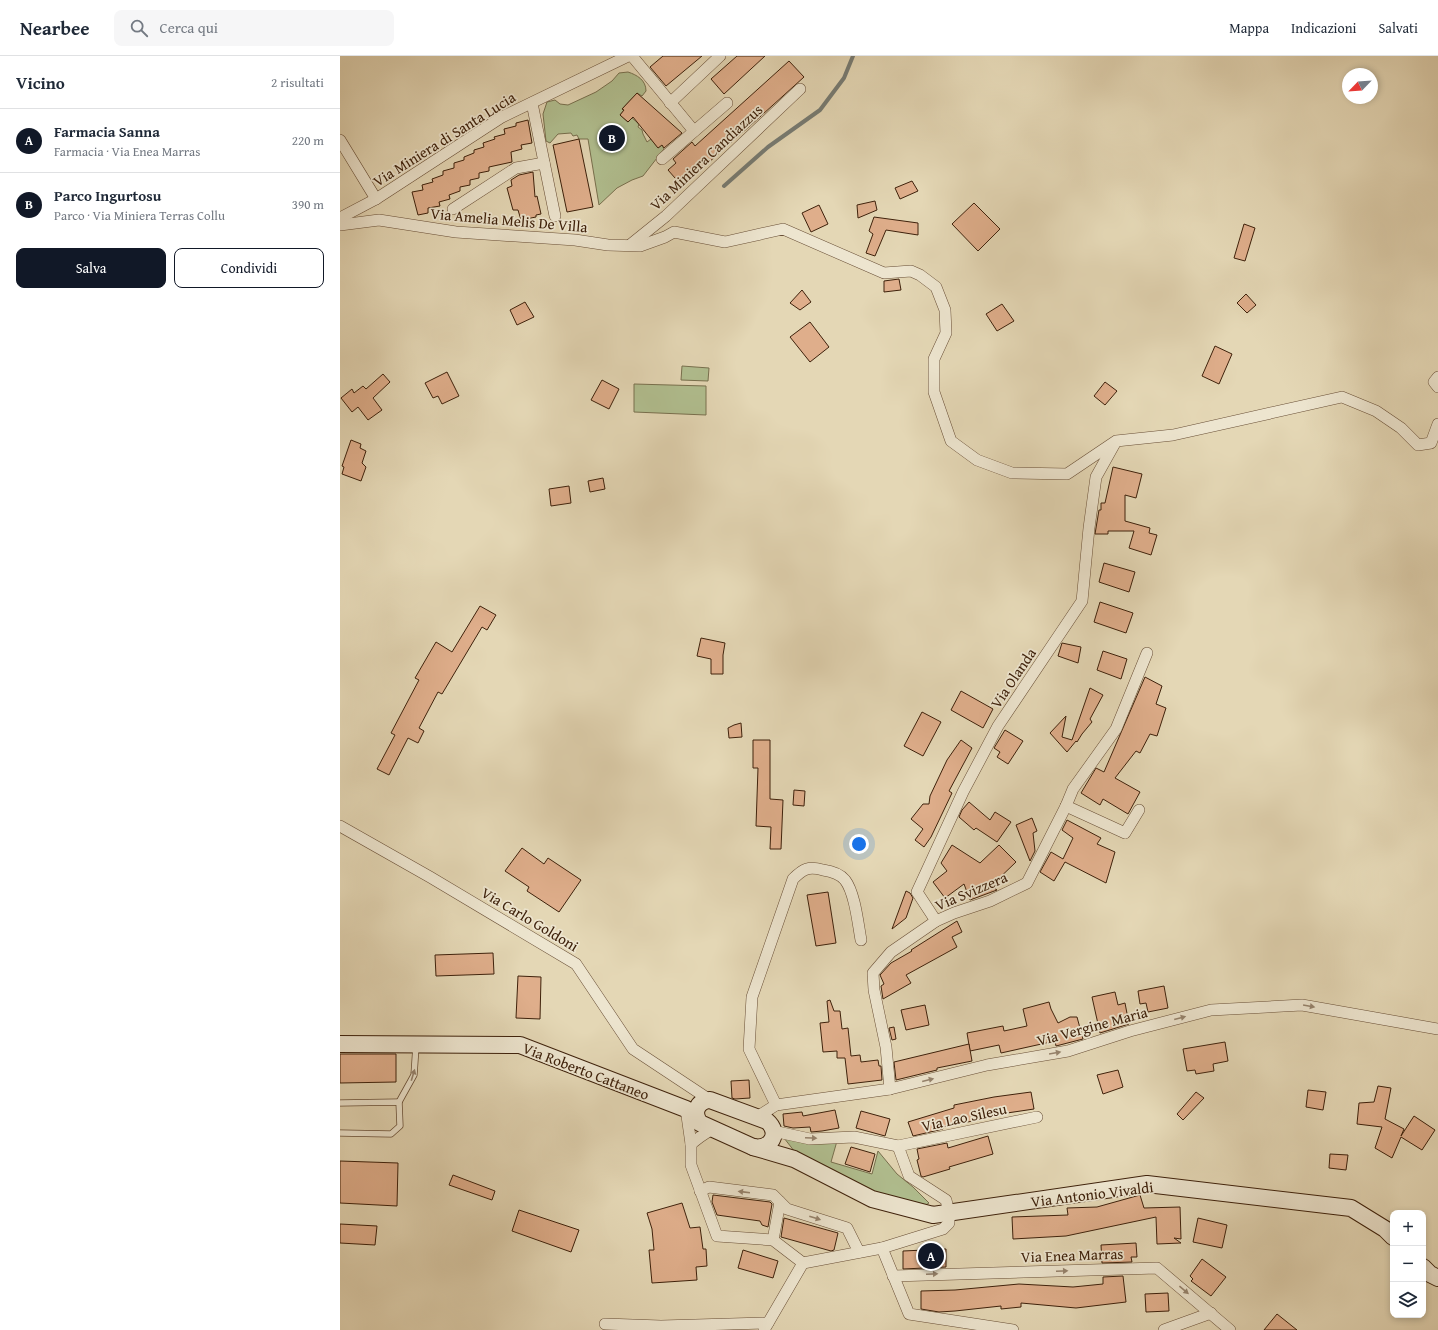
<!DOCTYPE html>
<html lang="it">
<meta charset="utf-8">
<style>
body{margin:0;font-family:"Gentium Book Plus",serif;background:#f6f6f7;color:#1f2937}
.controls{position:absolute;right:12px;bottom:12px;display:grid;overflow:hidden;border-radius:8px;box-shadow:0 2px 6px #0003}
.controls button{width:36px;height:36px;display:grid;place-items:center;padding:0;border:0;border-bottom:1px solid #e0e1e3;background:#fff;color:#1f2937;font:20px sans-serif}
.compass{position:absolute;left:1002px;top:12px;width:36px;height:36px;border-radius:50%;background:#fff;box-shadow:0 2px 6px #0003;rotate:245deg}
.you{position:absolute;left:519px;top:788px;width:14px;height:14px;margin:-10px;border:3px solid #fff;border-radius:50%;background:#1a73e8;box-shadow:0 0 0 6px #1a73e833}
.badge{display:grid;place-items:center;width:26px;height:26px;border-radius:50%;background:#111827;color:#fff;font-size:13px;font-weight:700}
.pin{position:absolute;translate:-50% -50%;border:2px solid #fff;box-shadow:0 1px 4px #0006}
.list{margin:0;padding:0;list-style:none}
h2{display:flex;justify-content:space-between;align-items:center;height:52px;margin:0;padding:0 16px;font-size:17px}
h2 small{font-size:13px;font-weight:400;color:#747a83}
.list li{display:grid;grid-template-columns:26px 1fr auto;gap:12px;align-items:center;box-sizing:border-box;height:64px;padding:0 16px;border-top:1px solid #e0e1e3}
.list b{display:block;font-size:15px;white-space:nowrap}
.list p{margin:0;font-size:13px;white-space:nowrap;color:#747a83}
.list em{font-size:13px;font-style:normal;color:#747a83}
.actions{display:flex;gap:8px;padding:12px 16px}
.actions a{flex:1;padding:9px 0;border:1px solid #111827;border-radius:8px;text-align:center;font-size:14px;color:#111827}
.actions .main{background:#111827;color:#fff}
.icon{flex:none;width:22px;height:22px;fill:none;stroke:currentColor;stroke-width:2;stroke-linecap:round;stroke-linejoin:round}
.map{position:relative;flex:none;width:1098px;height:1274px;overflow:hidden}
header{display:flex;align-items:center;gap:24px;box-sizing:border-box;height:56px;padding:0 20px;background:#fff;border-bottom:1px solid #e0e1e3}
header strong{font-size:19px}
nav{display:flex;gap:22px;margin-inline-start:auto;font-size:14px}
.search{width:280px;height:36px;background:#f6f6f7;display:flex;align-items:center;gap:10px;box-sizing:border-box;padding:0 14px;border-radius:8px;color:#747a83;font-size:15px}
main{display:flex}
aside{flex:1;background:#fff}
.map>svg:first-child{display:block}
.green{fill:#b1bf90;stroke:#78704e}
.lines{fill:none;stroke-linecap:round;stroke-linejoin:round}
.stream{stroke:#767b73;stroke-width:4}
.building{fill:#dfae8b;stroke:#3e210b}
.lane-casing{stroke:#684e36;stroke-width:7}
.street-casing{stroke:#684e36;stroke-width:12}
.secondary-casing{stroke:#3e210b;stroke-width:18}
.lane{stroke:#ede5cf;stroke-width:5.5}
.street{stroke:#ede5cf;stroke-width:11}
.secondary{stroke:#ede5cf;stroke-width:16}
.oneway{fill:#96836d}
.labels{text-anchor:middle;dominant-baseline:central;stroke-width:3.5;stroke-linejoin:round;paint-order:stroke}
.street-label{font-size:15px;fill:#3e210b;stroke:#ede5cf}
</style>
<header>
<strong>Nearbee</strong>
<div class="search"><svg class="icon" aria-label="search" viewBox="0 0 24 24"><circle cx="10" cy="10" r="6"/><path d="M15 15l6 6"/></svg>Cerca qui</div>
<nav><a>Mappa</a><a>Indicazioni</a><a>Salvati</a></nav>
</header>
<main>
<aside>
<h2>Vicino<small>2 risultati</small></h2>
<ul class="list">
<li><span class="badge">A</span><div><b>Farmacia Sanna</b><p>Farmacia · Via Enea Marras</p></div><em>220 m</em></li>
<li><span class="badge">B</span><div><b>Parco Ingurtosu</b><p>Parco · Via Miniera Terras Collu</p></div><em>390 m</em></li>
</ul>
<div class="actions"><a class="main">Salva</a><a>Condividi</a></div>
</aside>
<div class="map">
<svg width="1098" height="1274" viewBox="0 0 1098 1274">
<rect width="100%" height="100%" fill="#e4d7b5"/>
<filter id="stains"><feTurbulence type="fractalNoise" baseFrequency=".005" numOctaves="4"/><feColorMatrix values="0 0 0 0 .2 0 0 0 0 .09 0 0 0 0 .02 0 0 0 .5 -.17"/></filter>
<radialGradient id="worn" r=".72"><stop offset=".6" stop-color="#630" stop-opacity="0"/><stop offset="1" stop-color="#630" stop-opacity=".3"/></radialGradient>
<g class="green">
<path d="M 288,16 C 297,19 306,24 306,35 L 302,40 L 297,37 L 282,53 L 284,54 L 280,59 L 288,66 L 292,62 L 299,68 L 298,71 L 302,74 L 303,78 L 307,86 L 311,83 L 318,92 L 322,89 L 324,93 L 303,120 L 292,124 L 277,132 L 259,149 L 248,83 L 239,83 L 237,79 L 233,80 L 231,77 L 218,78 L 210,87 L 206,85 L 203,58 L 207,46 L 215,44 L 220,48 L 228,49 L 256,36 L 272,25 L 279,17 Z"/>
<polygon points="342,310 369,312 368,325 341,324"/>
<polygon points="294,328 366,330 366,359 294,356"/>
<polygon points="444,1082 497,1085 491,1106 532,1118 538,1095 557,1118 573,1131 589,1147 579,1153 533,1140 462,1105"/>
</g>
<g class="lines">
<polyline class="stream" points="384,130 428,91 480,54 504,22 513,0"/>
</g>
<g class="building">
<polygon points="323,0 362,0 326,30 310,11"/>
<polygon points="397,0 425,0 384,38 371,23"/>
<polygon points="449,5 464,21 412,68 342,130 328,114 336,107 333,103 352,86 355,90"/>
<polygon points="297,37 342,77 324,92 322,89 318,92 293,61 288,66 280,59 284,54 282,53"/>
<polygon points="188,64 192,87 181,89 182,93 171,96 172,106 149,111 149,115 139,117 139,122 130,124 130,129 120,131 120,135 109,139 110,143 99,146 100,150 88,152 88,157 78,159 72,136 83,134 82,129 93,126 92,123 103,119 103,115 114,112 114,107 124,104 124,101 134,97 134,94 144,91 143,87 155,83 154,81 165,78 164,73 176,70 176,67"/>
<polygon points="239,83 253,151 227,156 213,89"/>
<polygon points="193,116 195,141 197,140 201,158 196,159 196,161 181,164 178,154 173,154 167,132 172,130 171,124 179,119"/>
<polygon points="572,125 578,135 560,143 555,132"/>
<polygon points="535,145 537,154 518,162 517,149"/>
<polygon points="634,147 660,173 638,195 612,168"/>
<polygon points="479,149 488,168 471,176 462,157"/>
<polygon points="534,161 578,167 578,179 546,174 535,200 526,197 533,178 529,175"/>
<polygon points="904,168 915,172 905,205 894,202"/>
<polygon points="559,223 561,234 544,236 544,225"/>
<polygon points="462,234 471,246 460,254 450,247"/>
<polygon points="906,238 916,249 907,257 897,247"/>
<polygon points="185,246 194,261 177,269 170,254"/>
<polygon points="662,248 674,265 657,275 646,258"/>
<polygon points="470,266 489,291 470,306 450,281"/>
<polygon points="875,290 892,298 879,328 862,320"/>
<polygon points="107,316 119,340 102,348 98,340 93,342 85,327"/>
<polygon points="43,318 50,326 33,342 42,354 28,364 18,351 12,356 1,342 12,333 14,337 23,330 26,333"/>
<polygon points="262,324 279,333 269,353 251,344"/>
<polygon points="765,326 777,335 765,349 754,340"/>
<polygon points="11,384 21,388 20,392 26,395 22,407 26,411 21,425 2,418 4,411 2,410"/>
<polygon points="773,411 802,418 796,442 785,439 785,465 810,472 809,477 817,479 811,499 789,492 794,475 768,475 768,478 755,478 759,454 761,454 761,447 765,447"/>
<polygon points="263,422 265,433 250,436 248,425"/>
<polygon points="229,430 231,447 211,450 209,433"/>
<polygon points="764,507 795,516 789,536 759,526"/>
<polygon points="760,546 793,557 786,577 754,566"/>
<polygon points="140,550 156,559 147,574 142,571 102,638 98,636 79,672 84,675 78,687 68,682 49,719 37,713 55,679 51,677 79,624 75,622 96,586 112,596"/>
<polygon points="361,582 385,587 383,599 383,618 371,618 371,603 357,600"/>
<polygon points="722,587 741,591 738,607 718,600"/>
<polygon points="763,595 787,603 781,623 757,614"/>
<polygon points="805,621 822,630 816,648 826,652 817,680 810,678 800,697 796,695 775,722 800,736 788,758 763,743 760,749 741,737 756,712 764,716"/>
<polygon points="750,632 763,639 750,663 752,666 742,678 737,686 736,685 727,696 710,677 726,660 722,681 732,684"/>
<polygon points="621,635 653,653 643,672 611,654"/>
<polygon points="582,656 601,666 583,700 564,690"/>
<polygon points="401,667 402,681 389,682 388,672 394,669"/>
<polygon points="665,674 683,685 668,708 657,701 660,696 654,692"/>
<polygon points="413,684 430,684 430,743 443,744 441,793 430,793 431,771 416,770 418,712 413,712"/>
<polygon points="621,684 632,692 609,735 612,737 591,781 584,791 575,784 583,773 571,763 583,748 589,748 590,740 607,704"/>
<polygon points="454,734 465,735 464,750 453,749"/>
<polygon points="629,746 650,764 655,756 671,766 657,786 636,772 634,774 619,761 622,754"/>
<polygon points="692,762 697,775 693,777 695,795 690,805 676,769"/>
<polygon points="727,764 761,782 757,788 775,796 766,827 725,806 714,825 700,816 711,796 723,803 733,782 722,774"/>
<polygon points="612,789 640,807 659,789 676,806 651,830 657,834 630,844 624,828 605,842 593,826 607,815 601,807"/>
<polygon points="182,792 204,808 208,802 241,824 219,856 187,835 189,831 165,815"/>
<polygon points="566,835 570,837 573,842 566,862 552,873"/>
<polygon points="488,836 496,887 476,890 467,839"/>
<polygon points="617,865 622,876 612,881 617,891 566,919 571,927 543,943 541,930 544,928 540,919 551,907 572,895 571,894"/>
<polygon points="153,897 154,918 96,920 95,899"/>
<polygon points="178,920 201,921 200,963 176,962"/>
<polygon points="824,930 828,952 808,956 806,947 800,948 798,935"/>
<polygon points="775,936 778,949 785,947 789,968 760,977 752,941"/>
<polygon points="490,944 494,955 500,955 502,973 508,972 511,1000 520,999 521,1006 538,1004 539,1010 541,1010 542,1024 508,1028 505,1002 497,1002 497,995 483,996 480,967 489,966 487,945"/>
<polygon points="709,946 711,953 718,967 730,961 737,961 743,983 716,990 715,985 661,997 659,989 630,995 627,977 663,970 664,975 687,970 683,953"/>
<polygon points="585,949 589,969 566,974 561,954"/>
<polygon points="554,971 556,983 552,984 549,972"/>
<polygon points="885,986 888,1005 873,1008 874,1015 856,1018 855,1014 847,1015 843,993"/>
<polygon points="629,988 632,1005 597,1012 597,1014 556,1024 554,1006"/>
<polygon points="0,998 56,998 56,1026 0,1027"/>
<polygon points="778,1014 783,1031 763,1038 757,1019"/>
<polygon points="409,1024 410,1042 395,1043 392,1042 391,1025"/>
<polygon points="1038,1030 1051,1032 1045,1063 1064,1073 1061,1080 1074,1060 1095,1074 1082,1094 1061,1081 1052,1102 1035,1092 1042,1071 1017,1068 1019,1047 1034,1046"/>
<polygon points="968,1034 986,1036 983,1054 966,1051"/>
<polygon points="691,1036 694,1053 647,1060 648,1062 602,1071 603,1073 573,1080 568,1066 614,1052 614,1049 654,1041"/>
<polygon points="856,1036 864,1042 843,1064 837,1058"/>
<polygon points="495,1054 499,1072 482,1075 471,1076 470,1071 453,1072 444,1070 443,1058 462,1056 463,1060"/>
<polygon points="521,1055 550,1063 545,1080 516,1072"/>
<polygon points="648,1080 653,1098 609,1111 610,1113 583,1121 581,1120 577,1104 579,1103 577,1093 607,1087 608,1092"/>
<polygon points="511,1091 535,1098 530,1116 505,1108"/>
<polygon points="990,1098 1008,1099 1006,1114 989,1112"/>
<polygon points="0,1105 58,1107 57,1150 0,1147"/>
<polygon points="113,1119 155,1135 152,1144 109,1129"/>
<polygon points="373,1139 430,1146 432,1148 428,1171 422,1169 420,1165 377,1159 372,1146"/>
<polygon points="800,1139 804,1152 840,1151 841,1183 834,1182 841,1187 817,1188 816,1161 726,1180 673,1183 672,1161 728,1159 727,1152 757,1151"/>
<polygon points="342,1147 350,1172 360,1171 363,1193 366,1193 367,1210 356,1211 357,1224 312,1227 309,1194 314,1194 312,1173 307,1157"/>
<polygon points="179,1154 239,1174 231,1196 172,1175"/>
<polygon points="444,1162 498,1177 494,1194 491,1195 441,1181"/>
<polygon points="858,1162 887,1169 882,1192 853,1186"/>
<polygon points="0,1168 37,1170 35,1189 0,1187"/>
<polygon points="796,1187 797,1201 791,1201 792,1206 762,1207 761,1189"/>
<polygon points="606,1193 606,1211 563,1213 563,1195"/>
<polygon points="403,1194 438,1205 433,1222 398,1212"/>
<polygon points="862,1203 886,1221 871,1240 851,1225 853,1223 850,1220"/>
<polygon points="783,1220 786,1246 736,1252 681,1247 681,1251 661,1253 661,1250 615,1255 599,1256 581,1253 581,1235 615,1234 679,1228 733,1231 763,1228 763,1221"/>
<polygon points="828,1237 829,1255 806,1256 805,1238"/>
<polygon points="937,1258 957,1274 924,1274"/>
</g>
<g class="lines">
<g class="lane-casing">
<g id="lane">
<polyline points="59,1046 74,1019 76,990"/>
<polyline points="0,1047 59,1046 60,1070 51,1078 0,1077"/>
</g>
</g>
<g class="street-casing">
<g id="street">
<polyline points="292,0 354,75"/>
<polyline points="192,47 215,160"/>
<polyline points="330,47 380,0"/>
<polyline points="0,84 36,143"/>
<polyline points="322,103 387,47"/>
<polyline points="113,153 176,112 204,107"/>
<polyline points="0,162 36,143 162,61 288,0"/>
<polyline points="0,169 39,164 116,176 235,184 268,189 300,190 325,181 334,176 385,186 443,173 544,217 571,215 580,219 596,231 605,254 606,277 594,303 594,336 611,385 637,404 672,417 727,418 776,385 833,379 1002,341 1036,355 1061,372 1078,389 1091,387 1098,368"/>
<polyline points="290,189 326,160 460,33"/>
<polyline points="1098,321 1094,326 1098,331"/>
<polyline points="726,750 785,777 799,754"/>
<polyline points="0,770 90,821 236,908 293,993 370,1044"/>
<polyline points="596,865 577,836 623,736 658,670 742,545 749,472 756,421 775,387"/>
<polyline points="550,1033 546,991 534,934 533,917 551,896 596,865 614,857 650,845 687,827 726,750 733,733 776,673 807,597"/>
<path d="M 436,1049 L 409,993 L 412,941 L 453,823 C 463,813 468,810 483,814 C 490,815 500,818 505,824 C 515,837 518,868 521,884"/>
<polyline points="346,1053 351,1088 351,1109 377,1180 433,1184 463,1207"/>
<polyline points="417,1061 436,1049 550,1033 647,1009 728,995 790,975 871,954 962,949 1098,973"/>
<polyline points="433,1075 470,1083 514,1081 558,1090"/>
<polyline points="351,1088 360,1081 372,1073"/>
<polyline points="360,1135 369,1131 433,1139 447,1153 507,1172 519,1196"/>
<polyline points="433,1184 440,1146"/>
<polyline points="542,1192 569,1258 673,1274"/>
<polyline points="553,1220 817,1212 890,1274"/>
<polyline points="265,1268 321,1270 428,1267"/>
<polyline points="424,1274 463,1207 542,1192 603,1173 609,1167 609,1157 606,1144 569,1120 558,1090 697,1061"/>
<polyline points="824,1274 871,1257"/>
</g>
</g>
<g class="secondary-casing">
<g id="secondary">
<polyline points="0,988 180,989 346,1053 360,1067"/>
<path d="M 370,1044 L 427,1065 C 441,1077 431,1094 413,1091 L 360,1067 C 352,1057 357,1045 370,1044 Z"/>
<polyline points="413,1091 454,1103 532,1143 593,1159 807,1128 1011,1152 1045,1173 1053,1181"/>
<polyline points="1083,1211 1090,1218 1098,1222"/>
</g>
</g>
<use href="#lane" class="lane"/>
<use href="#street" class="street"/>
<use href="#secondary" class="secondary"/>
</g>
<defs><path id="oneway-solid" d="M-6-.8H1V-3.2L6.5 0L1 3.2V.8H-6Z"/></defs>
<g class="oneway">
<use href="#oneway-solid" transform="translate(969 950) rotate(10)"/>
<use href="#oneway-solid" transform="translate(840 962) rotate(-15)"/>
<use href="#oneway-solid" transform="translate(715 997) rotate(-10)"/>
<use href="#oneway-solid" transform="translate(73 1019) rotate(-73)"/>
<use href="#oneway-solid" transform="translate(588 1024) rotate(-14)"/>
<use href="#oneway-solid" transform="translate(471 1082) rotate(3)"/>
<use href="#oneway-solid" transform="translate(404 1136) rotate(-173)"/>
<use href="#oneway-solid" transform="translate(475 1162) rotate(18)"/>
<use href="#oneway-solid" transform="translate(722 1215) rotate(-2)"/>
<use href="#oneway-solid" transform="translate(592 1218) rotate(-2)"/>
<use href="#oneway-solid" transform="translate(844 1234) rotate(40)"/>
</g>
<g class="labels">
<g class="street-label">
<text transform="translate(104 83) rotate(-32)">Via Miniera di Santa Lucia</text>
<text transform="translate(366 101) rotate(-43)">Via Miniera Candiazzus</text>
<text transform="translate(169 164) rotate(5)">Via Amelia Melis De Villa</text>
<text transform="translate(673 622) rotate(-56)">Via Olanda</text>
<text transform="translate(631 835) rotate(-23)">Via Svizzera</text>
<text transform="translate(190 863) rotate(31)">Via Carlo Goldoni</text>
<text transform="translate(752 970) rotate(-15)">Via Vergine Maria</text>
<text transform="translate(246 1015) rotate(21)">Via Roberto Cattaneo</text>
<text transform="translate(624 1061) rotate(-12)">Via Lao Silesu</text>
<text transform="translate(752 1138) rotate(-7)">Via Antonio Vivaldi</text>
<text transform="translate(732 1199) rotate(-2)">Via Enea Marras</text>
</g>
</g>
<rect width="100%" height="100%" filter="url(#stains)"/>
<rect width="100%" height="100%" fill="url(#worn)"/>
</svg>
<div class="controls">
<button>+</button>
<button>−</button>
<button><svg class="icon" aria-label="layers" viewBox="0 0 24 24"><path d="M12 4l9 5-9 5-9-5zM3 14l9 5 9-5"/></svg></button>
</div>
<svg class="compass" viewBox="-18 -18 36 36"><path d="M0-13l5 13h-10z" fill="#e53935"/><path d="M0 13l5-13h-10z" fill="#747a83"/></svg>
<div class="you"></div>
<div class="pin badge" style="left:591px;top:1200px">A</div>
<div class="pin badge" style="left:272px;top:82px">B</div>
</div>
</main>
